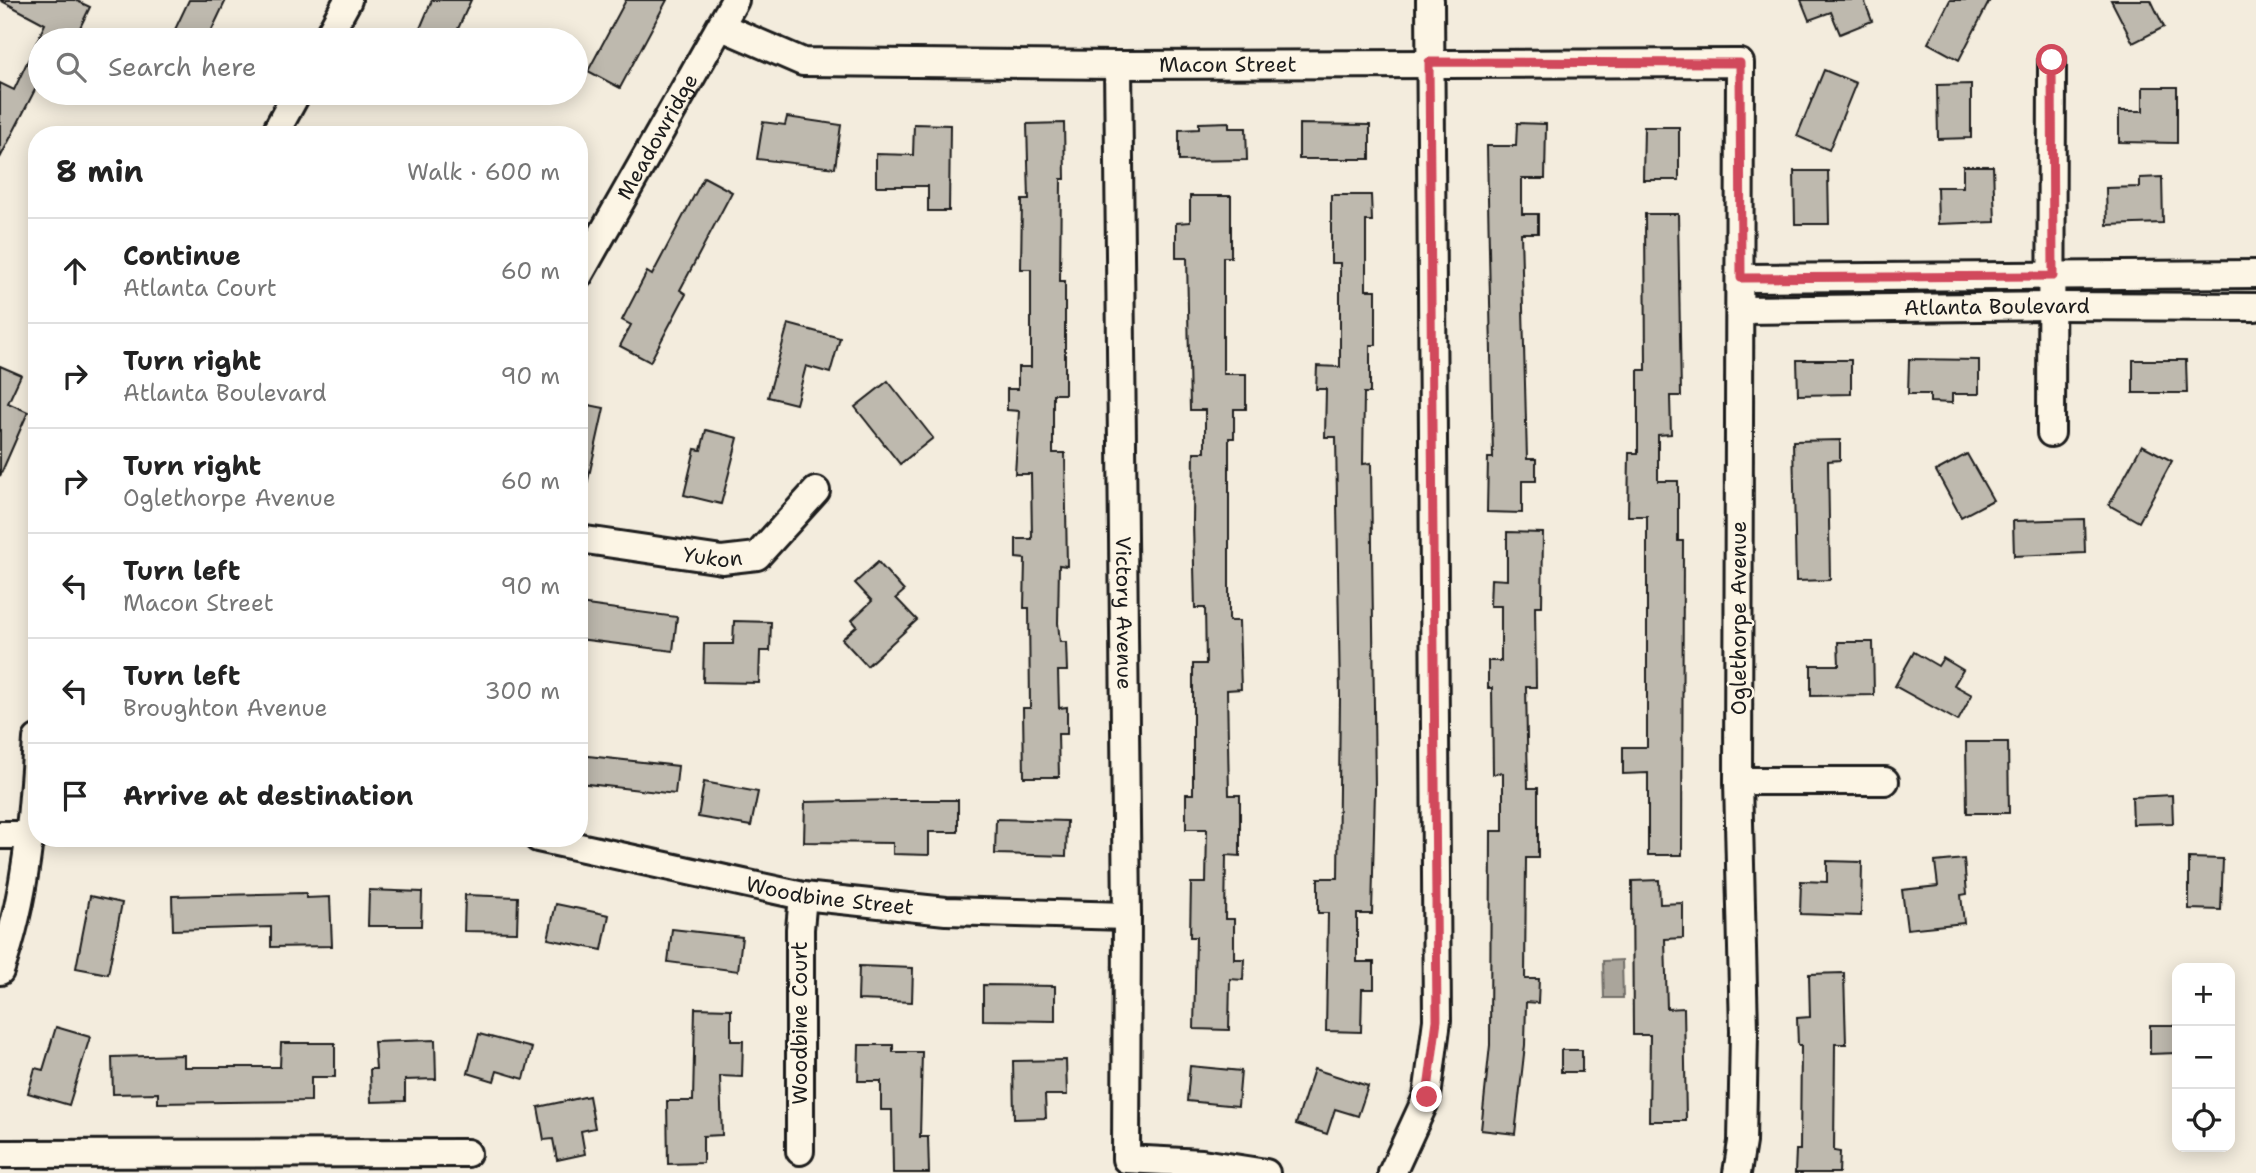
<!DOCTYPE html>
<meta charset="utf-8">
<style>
body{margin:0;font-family:"Shantell Sans",sans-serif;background:#f6f6f6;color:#222}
.controls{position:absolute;right:21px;bottom:21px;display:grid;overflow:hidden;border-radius:14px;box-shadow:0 4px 18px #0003}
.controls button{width:63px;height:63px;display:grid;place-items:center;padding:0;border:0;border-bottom:2px solid #e0e0e0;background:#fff;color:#222;font:35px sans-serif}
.stop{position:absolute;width:21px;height:21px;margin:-16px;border:5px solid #d1495b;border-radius:50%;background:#fff}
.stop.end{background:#d1495b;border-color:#fff;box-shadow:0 2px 7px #0008}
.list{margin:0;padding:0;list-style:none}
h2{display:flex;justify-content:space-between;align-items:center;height:91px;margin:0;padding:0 28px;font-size:30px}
h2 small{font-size:23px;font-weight:400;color:#767676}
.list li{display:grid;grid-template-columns:46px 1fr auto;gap:21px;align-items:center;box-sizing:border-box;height:105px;padding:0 28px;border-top:2px solid #e0e0e0}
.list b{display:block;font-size:26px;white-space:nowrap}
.list p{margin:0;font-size:23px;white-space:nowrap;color:#767676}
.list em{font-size:23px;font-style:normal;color:#767676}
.icon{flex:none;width:38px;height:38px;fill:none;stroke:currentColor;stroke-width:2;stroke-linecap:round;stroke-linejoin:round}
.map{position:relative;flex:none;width:2256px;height:1173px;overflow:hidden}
.search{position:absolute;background:#fff;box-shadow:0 4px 18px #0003;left:28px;top:28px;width:560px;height:77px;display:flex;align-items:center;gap:18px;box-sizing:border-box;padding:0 24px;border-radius:38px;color:#767676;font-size:26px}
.panel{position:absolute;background:#fff;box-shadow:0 4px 18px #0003;left:28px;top:126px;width:560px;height:721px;border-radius:28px}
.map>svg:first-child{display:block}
.water{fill:#aaa59b;stroke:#716e68;stroke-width:2}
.building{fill:#beb9ae;stroke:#1c1c1c;stroke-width:2}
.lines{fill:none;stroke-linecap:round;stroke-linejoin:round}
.street-casing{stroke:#1c1c1c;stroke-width:32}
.street{stroke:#fcf5e5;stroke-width:26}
.route{stroke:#d1495b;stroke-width:9}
.labels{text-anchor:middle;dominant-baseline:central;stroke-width:5;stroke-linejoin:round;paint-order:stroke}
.street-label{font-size:21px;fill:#1c1c1c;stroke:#fcf5e5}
</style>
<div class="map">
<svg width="2256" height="1173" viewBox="0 0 2256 1173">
<rect width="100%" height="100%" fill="#f3ecdd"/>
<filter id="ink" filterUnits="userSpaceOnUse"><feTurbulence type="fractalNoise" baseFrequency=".0143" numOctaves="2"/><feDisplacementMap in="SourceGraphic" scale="14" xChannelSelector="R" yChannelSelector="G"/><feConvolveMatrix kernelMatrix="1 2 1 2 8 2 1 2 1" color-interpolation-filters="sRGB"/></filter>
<g filter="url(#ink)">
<polygon class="water" points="1622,960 1623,998 1604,998 1603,961"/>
<g class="building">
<polygon points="0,0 75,0 90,7 74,40 40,40 40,80 0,158 0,83 14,90 45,24"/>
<polygon points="189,0 226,0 207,40 170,40"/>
<polygon points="432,0 471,0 453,40 439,40 419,31"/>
<polygon points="626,0 667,0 620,88 588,71"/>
<polygon points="1801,0 1864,0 1872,21 1840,34 1831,12 1809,20"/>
<polygon points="1950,0 1990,0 1959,60 1928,43"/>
<polygon points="2111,0 2151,0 2164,27 2133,43"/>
<polygon points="1824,70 1856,83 1829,150 1797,136"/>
<polygon points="1971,84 1971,138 1938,139 1937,85"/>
<polygon points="2143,87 2177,87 2177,143 2119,142 2119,111 2143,111"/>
<polygon points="787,117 841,125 835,168 757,159 763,122 785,125"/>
<polygon points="1229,122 1229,128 1246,128 1247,160 1179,161 1179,130 1199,129 1199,123"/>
<polygon points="1064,123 1065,179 1061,179 1060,281 1065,281 1065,394 1053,394 1053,453 1065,453 1067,566 1059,565 1058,623 1060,642 1066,642 1067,671 1058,671 1059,708 1067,707 1067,734 1058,734 1059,777 1024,777 1023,708 1030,708 1029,608 1024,608 1025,559 1016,558 1016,539 1032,539 1031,474 1015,474 1019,411 1007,410 1007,389 1018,389 1018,367 1031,367 1031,269 1021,269 1022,200 1029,200 1027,124"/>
<polygon points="1517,123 1546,124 1545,179 1522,179 1522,214 1538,214 1538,233 1521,233 1527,459 1536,459 1536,481 1522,481 1522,513 1487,512 1488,458 1493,458 1487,146 1516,146"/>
<polygon points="914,124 950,125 949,211 928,211 928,186 876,186 876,154 913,155"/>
<polygon points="1299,124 1370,125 1370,159 1299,159"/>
<polygon points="1644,127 1679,127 1679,180 1643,180"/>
<polygon points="1963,166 1993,166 1995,222 1938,224 1937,187 1963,187"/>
<polygon points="1794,171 1828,171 1829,224 1795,224"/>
<polygon points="704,177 732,192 680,290 686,294 650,362 620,346 631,325 622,320 647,272 652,275"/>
<polygon points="2162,177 2163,223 2107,225 2106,188 2140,187 2140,178"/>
<polygon points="1331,195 1371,195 1372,221 1366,221 1366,290 1376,290 1376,345 1370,345 1370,393 1364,393 1363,464 1371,463 1375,789 1372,914 1357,914 1357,962 1374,962 1374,989 1362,989 1361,1032 1326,1031 1328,913 1318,913 1318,878 1338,878 1340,698 1336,437 1325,437 1326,389 1316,389 1317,366 1340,367 1340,263 1331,263"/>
<polygon points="1190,196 1231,196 1231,257 1223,257 1223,374 1246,374 1246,409 1234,409 1234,438 1229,438 1229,621 1239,621 1241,689 1227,690 1229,795 1240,795 1240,856 1226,855 1225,919 1234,919 1234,959 1244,959 1243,980 1230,979 1229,1030 1194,1029 1196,937 1190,937 1191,883 1206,883 1207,829 1186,829 1186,794 1193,794 1193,664 1206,664 1205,608 1195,608 1193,522 1194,452 1205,452 1205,410 1190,410 1187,258 1176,258 1176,223 1190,222"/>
<polygon points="1645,214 1678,214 1681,396 1670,396 1671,434 1658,435 1658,481 1678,481 1678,541 1683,541 1682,855 1648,855 1648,773 1623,774 1623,747 1647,747 1647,516 1628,516 1629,453 1638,453 1638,370 1646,370"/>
<polygon points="788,324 840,338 830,373 806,366 796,404 768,397"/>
<polygon points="1909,359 1979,360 1979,394 1952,394 1952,403 1930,402 1930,394 1908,394"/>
<polygon points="1797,360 1851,360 1851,394 1798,395"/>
<polygon points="2133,360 2186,360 2187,393 2133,393"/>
<polygon points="0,366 21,375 8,403 28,412 0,476"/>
<polygon points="888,381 933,438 900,464 855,407"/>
<polygon points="579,403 604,408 587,485 579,484"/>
<polygon points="706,430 738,438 721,504 684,495 695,449 701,450"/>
<polygon points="1840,440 1840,460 1828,461 1830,580 1796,581 1793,441"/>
<polygon points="2142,445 2172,461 2139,522 2109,505"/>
<polygon points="1967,454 1993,500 1961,517 1936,471"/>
<polygon points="2084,519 2085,553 2014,556 2013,521"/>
<polygon points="1507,532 1543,533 1542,606 1535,606 1536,687 1526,687 1528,788 1538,788 1538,858 1526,858 1525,979 1539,979 1538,1003 1526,1002 1525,1045 1515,1134 1481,1130 1490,1045 1491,831 1503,831 1503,773 1493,774 1492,688 1488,688 1488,661 1501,661 1501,606 1490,606 1491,579 1507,580"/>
<polygon points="878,562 904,591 896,598 917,620 867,666 842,639 857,626 852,620 872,601 855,583"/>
<polygon points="579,604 677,617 673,651 579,639"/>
<polygon points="734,621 771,622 770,651 760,651 759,683 703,682 704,644 733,644"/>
<polygon points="1838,642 1873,642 1874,695 1811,696 1811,665 1839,665"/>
<polygon points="1914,652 1938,666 1943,658 1963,670 1954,685 1972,695 1958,721 1895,686"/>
<polygon points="1966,742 2008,742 2009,813 1967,813"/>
<polygon points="579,755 678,766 675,794 579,783"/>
<polygon points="704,782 758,792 751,826 698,817"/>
<polygon points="2172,795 2173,823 2133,824 2132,797"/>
<polygon points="894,800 958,800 958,832 929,832 929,855 893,854 893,843 804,842 805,802"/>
<polygon points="996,819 1067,821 1066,856 995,854"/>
<polygon points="2189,858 2223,859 2221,910 2189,909"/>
<polygon points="1964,859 1967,894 1961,895 1964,923 1907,929 1902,890 1938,886 1935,862"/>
<polygon points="1827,861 1862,862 1861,916 1800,914 1801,881 1827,882"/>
<polygon points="1659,880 1660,904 1683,903 1683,938 1665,939 1667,1009 1684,1008 1686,1121 1649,1121 1650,1035 1633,1035 1632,881"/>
<polygon points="369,890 422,892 421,926 368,926"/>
<polygon points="306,893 306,898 330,897 332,946 271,947 271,927 173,930 172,896"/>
<polygon points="465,895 518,897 517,932 464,931"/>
<polygon points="90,896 122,903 108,974 76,968"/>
<polygon points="556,904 609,915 602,950 548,939"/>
<polygon points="672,929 742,937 738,971 668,962"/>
<polygon points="859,966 913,968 912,1002 858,1000"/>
<polygon points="1844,973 1846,1044 1835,1044 1834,1151 1840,1152 1839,1173 1795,1173 1796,1150 1800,1150 1801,1045 1798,1045 1797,1018 1810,1017 1809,974"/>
<polygon points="983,985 1055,986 1055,1021 983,1020"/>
<polygon points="695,1008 731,1009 731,1041 743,1041 742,1077 720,1076 722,1135 703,1136 703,1163 668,1164 667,1101 693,1101"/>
<polygon points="2150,1025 2177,1025 2177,1053 2150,1054"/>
<polygon points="56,1027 90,1037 69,1105 28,1093 35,1068 43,1070"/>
<polygon points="479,1034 532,1048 524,1079 497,1071 494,1081 468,1073"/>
<polygon points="435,1040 436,1079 405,1080 405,1101 371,1102 370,1069 376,1069 374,1042"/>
<polygon points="281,1043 335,1043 335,1077 311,1077 311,1101 158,1103 158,1093 113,1094 112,1057 184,1055 184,1067 280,1067"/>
<polygon points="859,1045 893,1045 893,1052 922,1052 920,1137 928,1137 929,1173 893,1173 892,1110 881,1110 881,1081 858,1081"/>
<rect x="1561" y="1050" width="21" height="22"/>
<polygon points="1066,1060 1067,1095 1045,1095 1046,1118 1014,1119 1013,1061"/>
<polygon points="1190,1066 1241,1071 1238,1106 1187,1101"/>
<polygon points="1314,1069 1368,1086 1358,1116 1335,1109 1327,1134 1296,1124"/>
<polygon points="589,1096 595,1128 581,1131 585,1154 557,1160 553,1139 544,1140 538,1107"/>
</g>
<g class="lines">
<g class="street-casing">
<g id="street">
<path id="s1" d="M 722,27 L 803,62 L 1118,65 L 1740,63 L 1738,781 L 1744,1031 L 1742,1142 L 1737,1173"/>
<polyline points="326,40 348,0"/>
<path id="s2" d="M 1118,65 L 1127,916 L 1126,1159 L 1202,1163 L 1266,1173"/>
<polyline points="274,135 297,93"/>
<path id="s3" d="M 579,275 L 735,0"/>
<polyline points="1740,278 2256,274"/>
<path id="s4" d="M 1740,310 L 2053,306 L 2256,307"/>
<polyline points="2051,433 2052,60"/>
<path id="s5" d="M 579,539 L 722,560 L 757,556 L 816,491"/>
<polyline points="1738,781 1885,781"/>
<polyline points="0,835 37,835"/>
<path id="s6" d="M 538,838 L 803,896 L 946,911 L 1127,916"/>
<path d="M 0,971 C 27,896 32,819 37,739"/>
<polyline points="800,1151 800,929 803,896"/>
<polyline points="0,1154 467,1153"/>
<polyline points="1392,1173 1427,1097 1437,1020 1430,0"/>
</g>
</g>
<use href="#street" class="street"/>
</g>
</g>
<g class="lines" filter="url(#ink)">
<polyline class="route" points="1427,1097 1437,1020 1429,62 1740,63 1741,278 2053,276 2052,60"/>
</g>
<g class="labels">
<g class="street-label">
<text stroke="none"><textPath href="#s1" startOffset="513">Macon Street</textPath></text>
<text stroke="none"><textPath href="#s3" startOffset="159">Meadowridge</textPath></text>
<text stroke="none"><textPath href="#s4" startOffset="257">Atlanta Boulevard</textPath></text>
<text stroke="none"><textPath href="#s5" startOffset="135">Yukon</textPath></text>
<text stroke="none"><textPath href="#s2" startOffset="548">Victory Avenue</textPath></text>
<text transform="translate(1739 618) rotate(-90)">Oglethorpe Avenue</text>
<text stroke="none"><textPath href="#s6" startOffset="298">Woodbine Street</textPath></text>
<text transform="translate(800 1023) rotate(-90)">Woodbine Court</text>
</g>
</g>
</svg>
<div class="controls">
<button>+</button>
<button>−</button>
<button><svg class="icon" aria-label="locate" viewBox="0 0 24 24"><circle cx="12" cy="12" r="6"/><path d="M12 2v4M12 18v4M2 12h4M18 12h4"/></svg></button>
</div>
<div class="stop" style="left:2052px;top:60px"></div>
<div class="stop end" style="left:1427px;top:1097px"></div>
<div class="search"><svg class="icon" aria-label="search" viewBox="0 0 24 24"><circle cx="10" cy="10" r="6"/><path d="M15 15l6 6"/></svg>Search here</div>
<section class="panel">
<h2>8 min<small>Walk · 600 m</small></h2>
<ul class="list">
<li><svg class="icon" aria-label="ahead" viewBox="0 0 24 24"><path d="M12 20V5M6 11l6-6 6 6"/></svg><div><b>Continue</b><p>Atlanta Court</p></div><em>60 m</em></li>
<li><svg class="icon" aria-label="right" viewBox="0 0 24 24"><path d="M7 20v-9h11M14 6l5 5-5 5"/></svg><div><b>Turn right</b><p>Atlanta Boulevard</p></div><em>90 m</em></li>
<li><svg class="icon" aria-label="right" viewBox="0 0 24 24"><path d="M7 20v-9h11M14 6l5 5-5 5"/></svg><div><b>Turn right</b><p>Oglethorpe Avenue</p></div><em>60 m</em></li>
<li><svg class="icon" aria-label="left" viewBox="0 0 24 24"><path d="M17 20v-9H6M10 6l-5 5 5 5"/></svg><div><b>Turn left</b><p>Macon Street</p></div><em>90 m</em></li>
<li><svg class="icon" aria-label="left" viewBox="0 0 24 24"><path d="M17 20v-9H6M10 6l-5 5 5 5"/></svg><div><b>Turn left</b><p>Broughton Avenue</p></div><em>300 m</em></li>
<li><svg class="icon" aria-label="arrive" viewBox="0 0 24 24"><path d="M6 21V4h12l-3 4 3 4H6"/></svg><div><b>Arrive at destination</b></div></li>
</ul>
</section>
</div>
